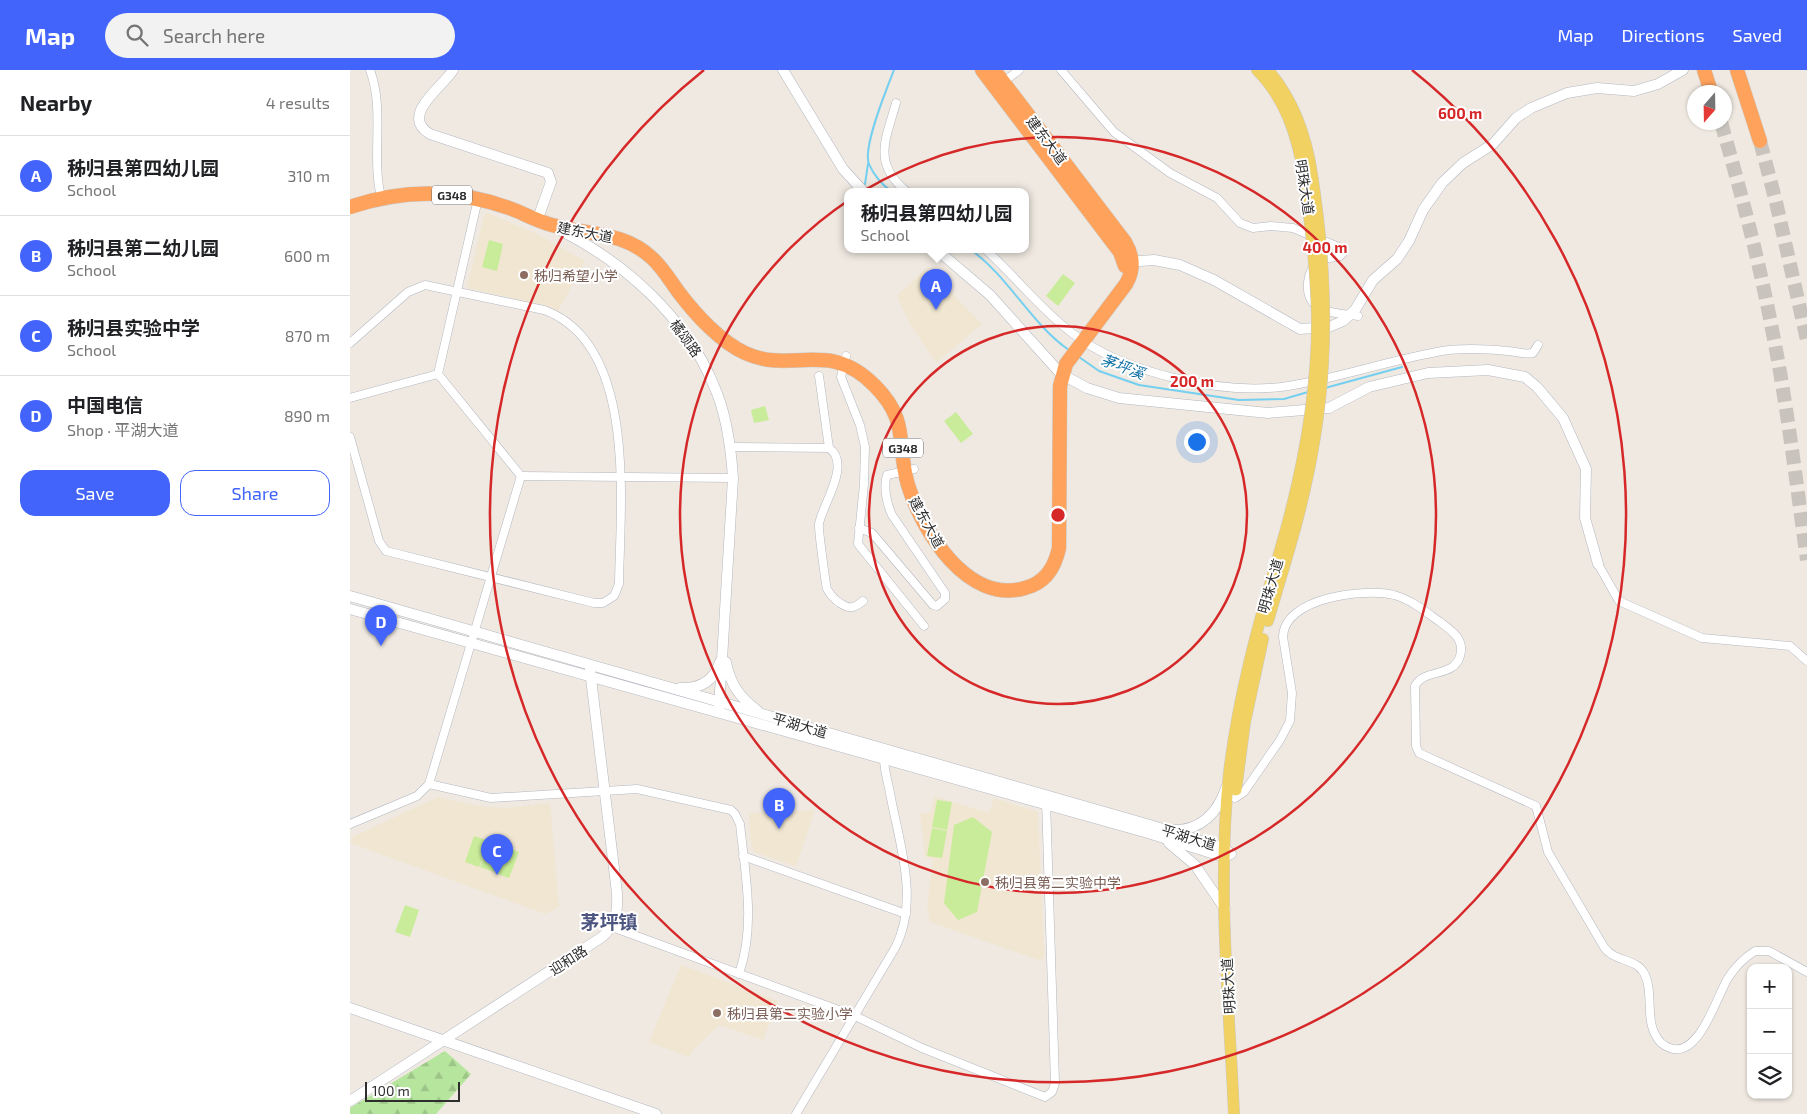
<!DOCTYPE html>
<meta charset="utf-8">
<style>
body{margin:0;font-family:"Exo 2","Noto Sans SC",sans-serif;background:#f2f2f2;color:#202124}
.controls{position:absolute;right:15px;bottom:15px;display:grid;overflow:hidden;border-radius:10px;box-shadow:0 1px 4px #0004}
.controls button{width:45px;height:45px;display:grid;place-items:center;padding:0;border:0;border-bottom:1px solid #e0e0e0;background:#fff;color:#202124;font:25px sans-serif}
.compass{position:absolute;left:1337px;top:15px;width:45px;height:45px;border-radius:50%;background:#fff;box-shadow:0 1px 4px #0004;rotate:200deg}
.scale{position:absolute;left:15px;bottom:12px;width:95px;box-sizing:border-box;padding-left:5px;border:2px solid #2e2e2e;border-top:0;font-size:14px;line-height:18px;white-space:nowrap;color:#2e2e2e;-webkit-text-stroke:4px #fff;paint-order:stroke}
.you{position:absolute;left:846px;top:371px;width:18px;height:18px;margin:-12px;border:4px solid #fff;border-radius:50%;background:#1a73e8;box-shadow:0 0 0 8px #1a73e833}
.badge{display:grid;place-items:center;width:32px;height:32px;border-radius:50%;background:#4264fb;color:#fff;font-size:16px;font-weight:700}
.pin{position:absolute;translate:-50% -41px;filter:drop-shadow(0 1px 2px #0008)}
.pin::after{content:'';position:absolute;top:26px;width:18px;height:15px;background:inherit;clip-path:polygon(0 0,100% 0,50% 100%)}
.popup{position:absolute;left:494px;top:118px;width:185px;height:65px;box-sizing:border-box;display:grid;place-content:center;border-radius:10px;background:#fff;filter:drop-shadow(0 1px 4px #0005);font-size:16px;white-space:nowrap;color:#757577}
.popup b{font-size:19px;color:#202124}
.popup::after{content:'';position:absolute;left:50%;top:100%;margin-left:-10px;border:10px solid transparent;border-top-color:#fff}
.list{margin:0;padding:0;list-style:none}
h2{display:flex;justify-content:space-between;align-items:center;height:65px;margin:0;padding:0 20px;font-size:21px}
h2 small{font-size:16px;font-weight:400;color:#757577}
.list li{display:grid;grid-template-columns:32px 1fr auto;gap:15px;align-items:center;box-sizing:border-box;height:80px;padding:0 20px;border-top:1px solid #e0e0e0}
.list b{display:block;font-size:19px;white-space:nowrap}
.list p{margin:0;font-size:16px;white-space:nowrap;color:#757577}
.list em{font-size:16px;font-style:normal;color:#757577}
.actions{display:flex;gap:10px;padding:15px 20px}
.actions a{flex:1;padding:11px 0;border:1px solid #4264fb;border-radius:15px;text-align:center;font-size:18px;color:#4264fb}
.actions .main{background:#4264fb;color:#fff}
.icon{flex:none;width:28px;height:28px;fill:none;stroke:currentColor;stroke-width:2;stroke-linecap:round;stroke-linejoin:round}
.map{position:relative;flex:none;width:1457px;height:1044px;overflow:hidden}
header{display:flex;align-items:center;gap:30px;box-sizing:border-box;height:70px;padding:0 25px;background:#4264fb;color:#fff}
header strong{font-size:24px}
nav{display:flex;gap:28px;margin-inline-start:auto;font-size:18px}
.search{width:350px;height:45px;background:#f2f2f2;display:flex;align-items:center;gap:12px;box-sizing:border-box;padding:0 18px;border-radius:28px;color:#757577;font-size:19px}
main{display:flex}
aside{flex:1;background:#fff}
.map>svg:first-child{display:block}
.education{fill:#f0e6d1}
.forest{fill:url(#forest-firs)}
.pitch{fill:#c9ec9a}
.lines{fill:none;stroke-linecap:round;stroke-linejoin:round}
.stream{stroke:#75cff0;stroke-width:2}
.highway-tunnel{stroke:#c8c4bd;stroke-width:14;stroke-dasharray:14 7;stroke-linecap:butt}
.street-casing{stroke:#b4b7c1;stroke-width:9}
.secondary-casing{stroke:#b4b7c1;stroke-width:11}
.primary-casing{stroke:#c9c9c9;stroke-width:12}
.highway-casing{stroke:#c9c9c9;stroke-width:15}
.street{stroke:#fff;stroke-width:8}
.secondary{stroke:#fff;stroke-width:10}
.primary{stroke:#f2d163;stroke-width:11}
.highway{stroke:#ffa35c;stroke-width:14}
.primary-bridge-casing{stroke:#c9c9c9;stroke-width:12;stroke-linecap:butt}
.primary-bridge{stroke:#f2d163;stroke-width:11}
.ring{fill:none;stroke:#d62828;stroke-width:2.5}
.education-dot{fill:#8d6e63;stroke:#fff;stroke-width:2}
.labels{text-anchor:middle;dominant-baseline:central;stroke-width:4;stroke-linejoin:round;paint-order:stroke}
.shield{fill:#fff;stroke:#6d6d6d;stroke-width:1}
.shield-label{font-size:12px;font-weight:bold;fill:#2e2e2e}
.street-label{font-size:14px;fill:#2e2e2e;stroke:#fff}
.education-label{font-size:14px;fill:#785e54;stroke:#fff;text-anchor:start}
.water-label{font-size:15px;font-style:italic;fill:#0d6fa3;stroke:#fff}
.district-label{font-size:19px;font-weight:bold;fill:#4d5680;stroke:#fff}
.centre{fill:#d62828;stroke:#fff;stroke-width:2.5}
.ring-label{font-size:15px;text-anchor:middle;font-weight:bold;fill:#d62828;stroke:#fff;stroke-width:4;stroke-linejoin:round;paint-order:stroke}
</style>
<header>
<strong>Map</strong>
<div class="search"><svg class="icon" aria-label="search" viewBox="0 0 24 24"><circle cx="10" cy="10" r="6"/><path d="M15 15l6 6"/></svg>Search here</div>
<nav><a>Map</a><a>Directions</a><a>Saved</a></nav>
</header>
<main>
<aside>
<h2>Nearby<small>4 results</small></h2>
<ul class="list">
<li><span class="badge">A</span><div><b>秭归县第四幼儿园</b><p>School</p></div><em>310 m</em></li>
<li><span class="badge">B</span><div><b>秭归县第二幼儿园</b><p>School</p></div><em>600 m</em></li>
<li><span class="badge">C</span><div><b>秭归县实验中学</b><p>School</p></div><em>870 m</em></li>
<li><span class="badge">D</span><div><b>中国电信</b><p>Shop · 平湖大道</p></div><em>890 m</em></li>
</ul>
<div class="actions"><a class="main">Save</a><a>Share</a></div>
</aside>
<div class="map">
<svg width="1457" height="1044" viewBox="0 0 1457 1044">
<defs>
<pattern id="forest-firs" width="22" height="20" patternUnits="userSpaceOnUse" patternTransform="scale(1.25)"><rect width="22" height="20" fill="#b6e59e"/><path d="M5 1l3.5 6h-7zM16 11l3.5 6h-7z" fill="#9dc588"/></pattern>
</defs>
<rect width="100%" height="100%" fill="#efe9e1"/>
<g class="education">
<polygon points="135,142 187,164 235,191 208,241 193,235 117,218"/>
<polygon points="577,198 632,254 586,293 560,254 547,226"/>
<polygon points="584,726 639,743 644,728 688,742 694,888 689,890 580,852 577,835 583,789 575,787 570,744 581,742"/>
<polygon points="88,727 129,736 157,738 200,733 209,837 195,844 0,773 2,767"/>
<polygon points="465,740 446,796 404,782 401,775 399,743"/>
<polygon points="331,895 428,931 413,970 369,955 342,981 339,987 299,972"/>
</g>
<polygon class="forest" points="95,981 121,1004 86,1044 0,1044 0,1038"/>
<g class="pitch">
<polygon points="139,170 153,174 147,201 132,197"/>
<polygon points="713,204 725,213 708,236 696,226"/>
<polygon points="415,336 419,350 404,353 401,340"/>
<polygon points="606,342 623,364 611,373 594,351"/>
<polygon points="587,730 602,732 597,760 582,757"/>
<polygon points="623,747 642,762 627,842 608,850 594,833 604,755"/>
<polygon points="582,758 597,761 592,788 577,786"/>
<polygon points="124,766 139,771 129,797 115,792"/>
<polygon points="139,771 154,776 144,802 130,797"/>
<polygon points="154,777 169,782 159,808 145,803"/>
<polygon points="55,835 69,840 60,867 45,862"/>
</g>
<g class="lines">
<g class="stream">
<polyline points="515,114 518,94"/>
<path d="M 541,121 C 532,115 523,104 519,94 C 512,78 537,18 544,0"/>
<path d="M 620,179 C 659,207 681,254 719,280"/>
<polyline points="729,287 749,301 789,315 889,330 934,329 958,322"/>
<polyline points="975,318 1052,297"/>
</g>
<g class="highway-tunnel">
<path d="M 1371,52 C 1390,119 1408,186 1421,254 C 1437,332 1446,411 1457,490"/>
<polyline points="1410,71 1426,132 1457,270"/>
</g>
<g class="street-casing">
<g id="street">
<path d="M 20,0 C 35,40 21,86 31,127"/>
<path d="M 711,0 L 764,62 L 820,103 L 867,128 L 890,153 L 903,158 L 921,156 L 943,158 L 991,178 L 993,183 L 990,186 C 983,189 975,186 968,192 C 962,196 959,205 958,212 C 955,244 985,243 1008,246"/>
<polyline points="651,14 669,0"/>
<path d="M 546,33 C 536,69 522,93 556,121"/>
<path d="M 635,179 C 665,206 690,239 722,263 C 773,303 874,326 938,316 C 990,308 1040,290 1092,281 C 1112,278 1136,279 1157,281 C 1165,281 1174,285 1183,283 L 1188,275"/>
<path d="M 0,273 L 58,222 L 75,215 L 194,240 C 288,274 270,435 269,514 L 264,526 L 253,533 L 244,533 L 36,481 L 29,471 L 0,367"/>
<polyline points="496,286 491,307 510,355 515,377 514,414 508,474 574,556"/>
<path d="M 469,306 L 479,378 C 502,394 472,435 469,454 C 468,458 476,516 477,519 C 480,524 485,530 490,533 C 500,540 504,538 513,531"/>
<polyline points="0,328 88,304"/>
<polyline points="381,377 479,378"/>
<polyline points="171,406 383,408"/>
<path d="M 509,458 L 522,463 L 583,535 L 587,536 L 595,529 L 595,523 L 542,445 C 537,435 533,416 537,405 L 564,399"/>
<polyline points="1248,494 1269,531 1352,568 1440,576 1457,591"/>
<path d="M 79,714 L 141,728 L 287,719 L 381,740 L 385,744 L 390,754 C 395,803 406,855 389,904"/>
<path d="M 885,728 L 894,722 L 930,670 L 940,651 L 942,623 L 933,567 C 934,527 1015,518 1044,525 C 1062,530 1076,542 1090,552 C 1102,561 1115,569 1110,586 C 1104,608 1074,598 1065,616 L 1066,676 L 1069,683 L 1186,736 L 1198,782 L 1254,877 C 1264,892 1286,888 1294,903 C 1304,921 1295,948 1306,966 C 1309,972 1314,976 1320,978 C 1349,989 1367,926 1378,908 C 1385,897 1394,888 1405,881 L 1419,881 L 1457,902"/>
<polyline points="0,754 67,726 79,714 171,406 88,304 128,129"/>
<polyline points="393,786 556,844"/>
<polyline points="262,857 505,946 572,978 695,1027 702,1022 705,1013 696,730"/>
<path d="M 446,1044 L 545,878 C 570,830 549,773 540,723 C 538,711 533,697 534,685"/>
</g>
</g>
<g class="secondary-casing">
<g id="secondary">
<path d="M 103,0 C 93,17 49,45 80,64 L 198,103 L 201,112 L 188,148"/>
<polyline points="433,0 493,99 513,121"/>
<path d="M 210,160 C 275,193 336,247 364,316 C 377,345 381,377 383,408 L 369,639"/>
<polyline points="586,179 640,225 711,304 737,318 769,328 918,343 979,338 1019,317 1078,303 1138,300 1175,307 1187,317 1213,348 1236,399 1235,448 1248,494"/>
<polyline points="776,192 804,190 830,195 864,210 950,259 979,257 993,251 1005,240 1023,210 1047,189 1059,171 1073,140 1092,113 1113,93 1143,74 1166,48 1181,38 1217,23 1247,18 1284,21 1308,14 1333,0"/>
<polyline points="0,526 800,755 874,778 881,784 874,787 798,763 0,539"/>
<path d="M 376,592 C 380,614 390,628 408,641"/>
<path d="M 330,618 C 350,619 364,611 370,592"/>
<path d="M 823,760 C 850,761 868,743 876,718"/>
<polyline points="819,773 845,795 875,839"/>
<polyline points="0,938 306,1044"/>
<path d="M 0,1031 L 252,867 C 266,855 268,841 267,823 L 240,600"/>
</g>
</g>
<g class="primary-casing">
<g id="primary">
<path d="M 907,0 C 936,29 947,66 954,105"/>
<path d="M 918,0 C 944,30 956,65 962,104"/>
<polyline points="918,551 939,480"/>
<polyline points="886,720 895,652 913,569"/>
<path d="M 884,1044 C 879,931 867,816 879,703 C 888,626 909,551 931,477"/>
</g>
</g>
<g class="highway-casing">
<g id="highway">
<polyline points="632,0 770,182 775,196"/>
<polyline points="1354,0 1361,22"/>
<polyline points="1387,0 1410,71"/>
<path d="M 0,137 C 53,119 106,119 159,138 C 173,143 187,151 202,155 C 237,165 273,161 302,188 C 313,198 321,212 330,224 C 346,245 371,272 395,283 C 443,305 478,268 525,316 C 560,351 546,374 558,415 C 572,461 618,535 675,518 C 695,513 705,497 709,478 L 710,316 L 716,294 L 776,214 C 784,200 784,187 775,172 L 644,0"/>
</g>
</g>
<use href="#street" class="street"/>
<use href="#secondary" class="secondary"/>
<use href="#primary" class="primary"/>
<use href="#highway" class="highway"/>
<g class="primary-bridge-casing">
<g id="primary-bridge">
<path d="M 931,477 C 953,401 968,324 967,245 C 966,198 960,152 954,105"/>
<path d="M 939,480 C 978,348 983,239 962,104"/>
</g>
</g>
<use href="#primary-bridge" class="primary-bridge"/>
</g>
<g class="ring">
<circle cx="708" cy="445" r="189"/>
<circle cx="708" cy="445" r="378"/>
<path d="M1062 0A568 568 0 1 1 354 0"/>
</g>
<g class="education-dot">
<circle cx="174" cy="205" r="5"/>
<circle cx="635" cy="812" r="5"/>
<circle cx="367" cy="943" r="5"/>
</g>
<g class="labels">
<g class="shield">
<rect x="82" y="115.5" width="40" height="19" rx="4"/>
<rect x="533" y="368.5" width="40" height="19" rx="4"/>
</g>
<g class="shield-label">
<text x="102" y="125">G348</text>
<text x="553" y="378">G348</text>
</g>
<g class="street-label">
<text transform="translate(697 70) rotate(53)">建东大道</text>
<text transform="translate(955 117) rotate(81)">明珠大道</text>
<text transform="translate(235 162) rotate(11)">建东大道</text>
<text transform="translate(336 268) rotate(54)">橘颂路</text>
<text transform="translate(577 452) rotate(61)">建东大道</text>
<text transform="translate(920 516) rotate(-74)">明珠大道</text>
<text transform="translate(450 655) rotate(16)">平湖大道</text>
<text transform="translate(839 767) rotate(17)">平湖大道</text>
<text transform="translate(218 890) rotate(-33)">迎和路</text>
<text transform="translate(878 916) rotate(-93)">明珠大道</text>
</g>
<g class="education-label">
<text x="184" y="205">秭归希望小学</text>
<text x="645" y="812">秭归县第二实验中学</text>
<text x="377" y="943">秭归县第二实验小学</text>
</g>
<g class="water-label">
<text transform="translate(773 296) rotate(20)">茅坪溪</text>
</g>
<g class="district-label">
<text x="259" y="851">茅坪镇</text>
</g>
</g>
<circle cx="708" cy="445" r="8" class="centre"/>
<g class="ring-label">
<text x="1110" y="49">600 m</text>
<text x="975" y="183">400 m</text>
<text x="842" y="317">200 m</text>
</g>
</svg>
<div class="controls">
<button>+</button>
<button>−</button>
<button><svg class="icon" aria-label="layers" viewBox="0 0 24 24"><path d="M12 4l9 5-9 5-9-5zM3 14l9 5 9-5"/></svg></button>
</div>
<svg class="compass" viewBox="-18 -18 36 36"><path d="M0-13l5 13h-10z" fill="#e53935"/><path d="M0 13l5-13h-10z" fill="#757577"/></svg>
<div class="scale">100 m</div>
<div class="you"></div>
<div class="pin badge" style="left:586px;top:240px">A</div>
<div class="popup"><b>秭归县第四幼儿园</b>School</div>
<div class="pin badge" style="left:429px;top:759px">B</div>
<div class="pin badge" style="left:147px;top:805px">C</div>
<div class="pin badge" style="left:31px;top:576px">D</div>
</div>
</main>
